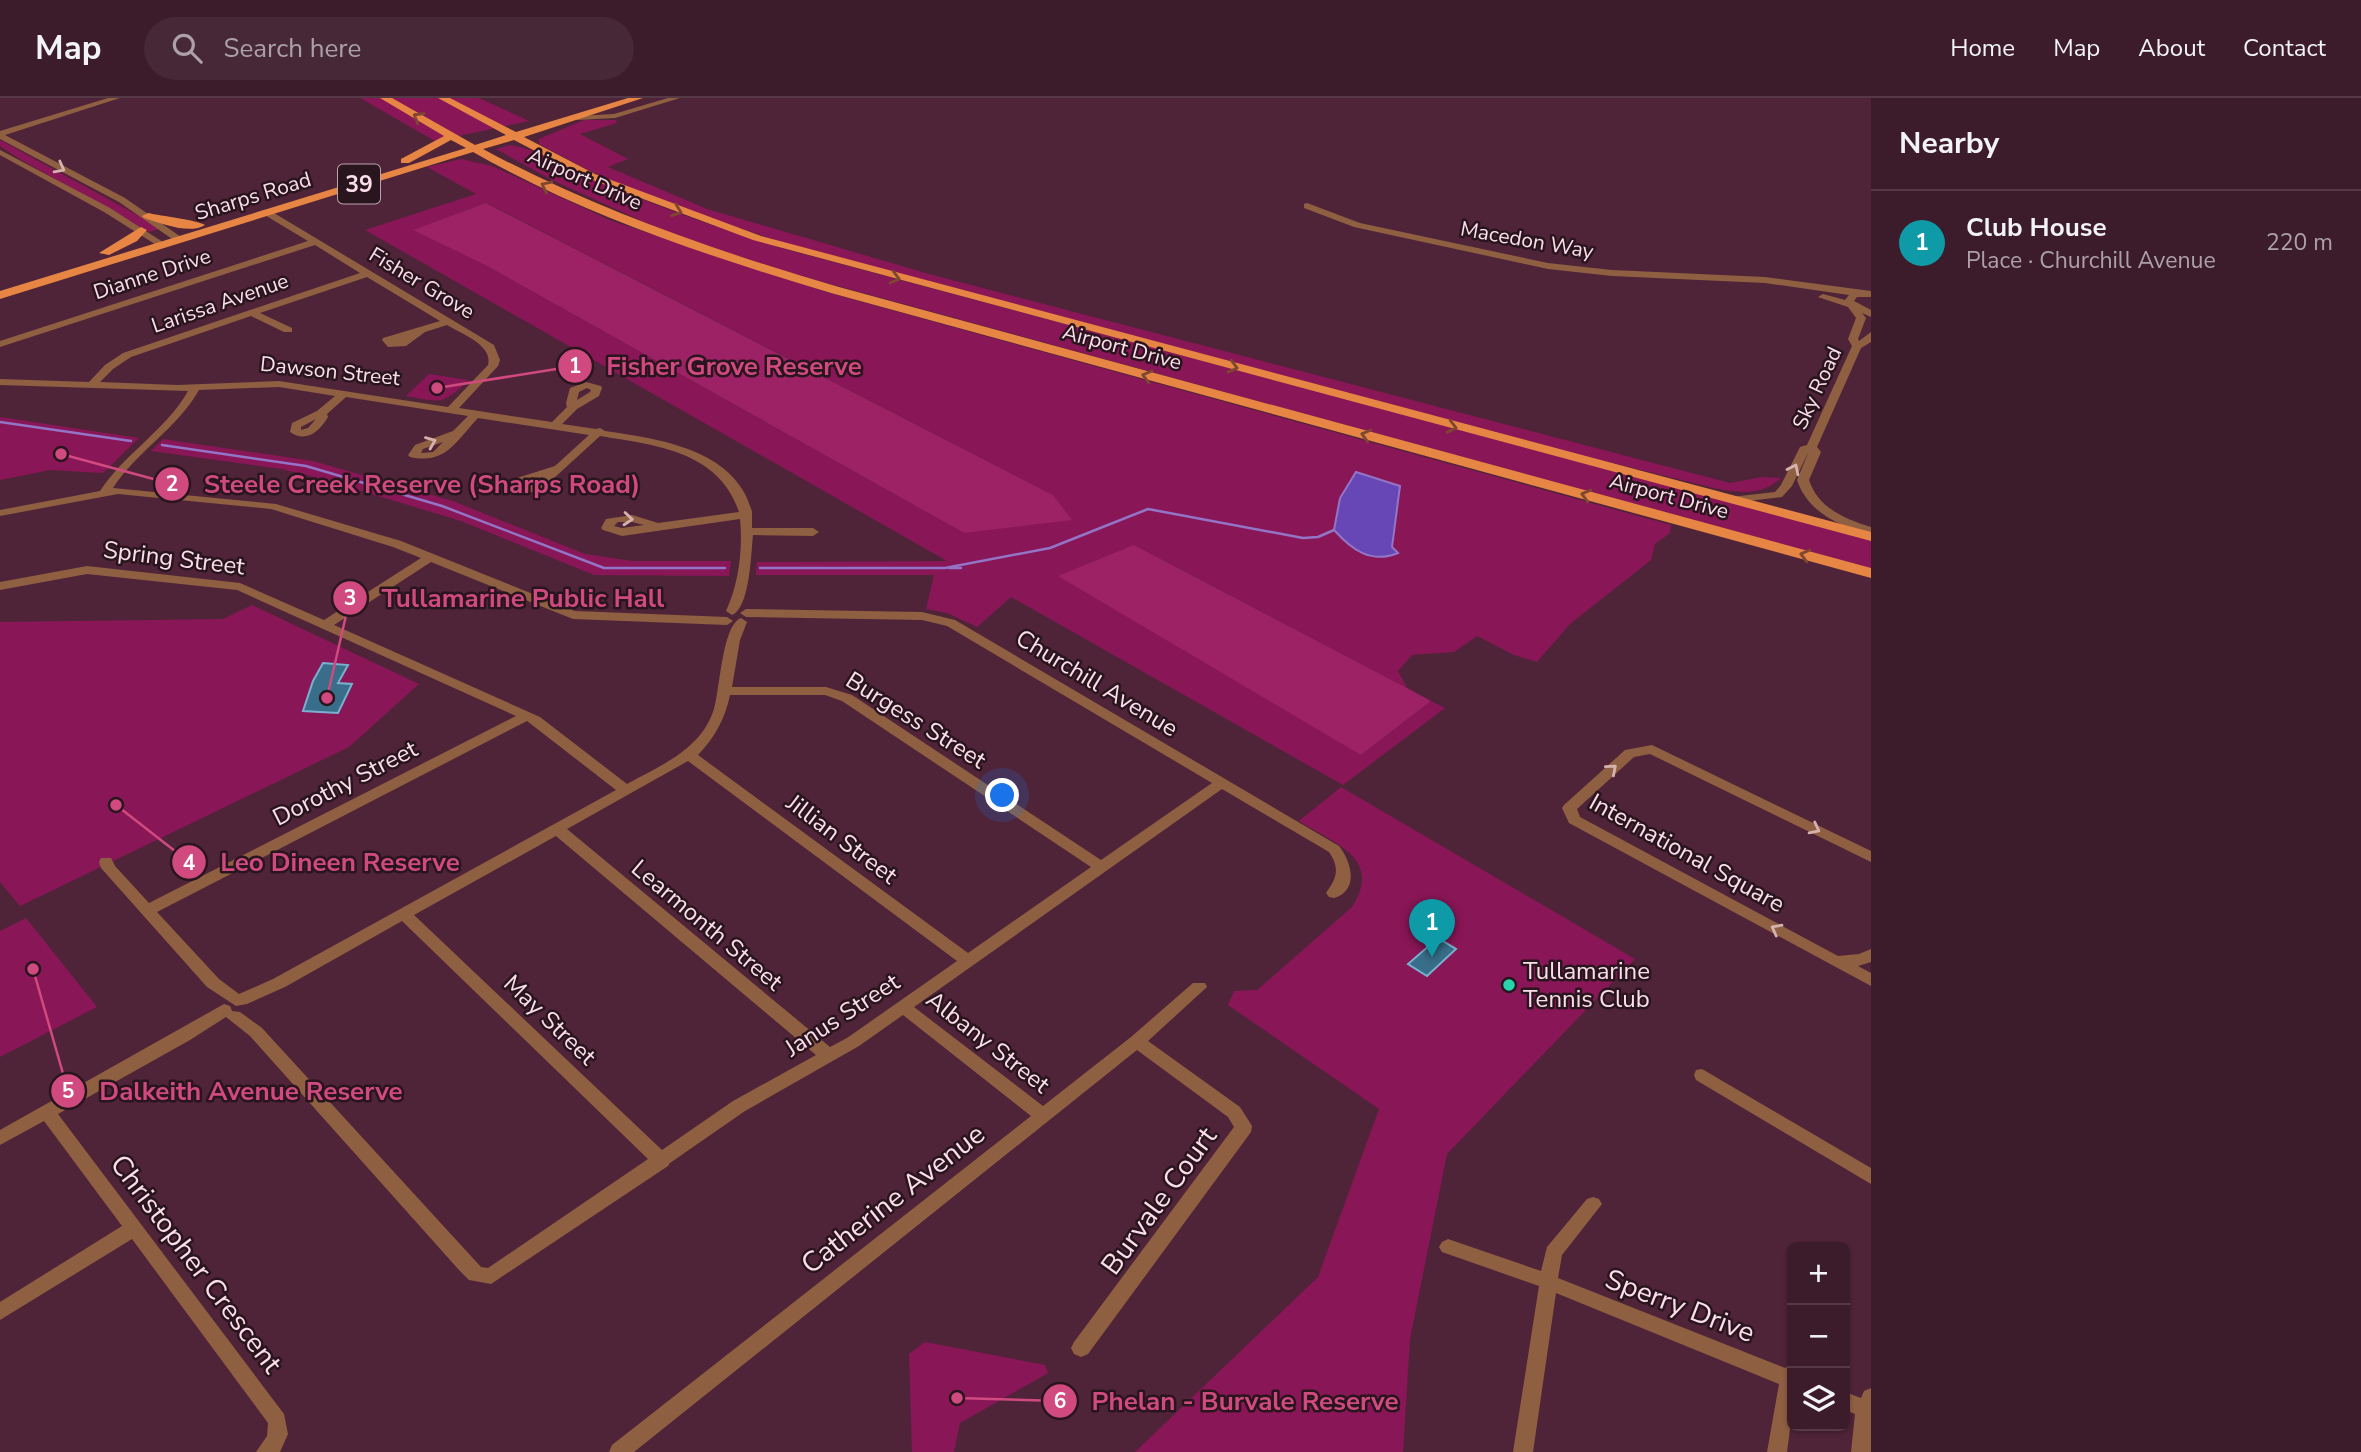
<!DOCTYPE html>
<meta charset="utf-8">
<style>
body{margin:0;font-family:"Nunito Sans",sans-serif;background:#472836;color:#f1f3f6}
.controls{position:absolute;right:21px;bottom:21px;display:grid;overflow:hidden;border-radius:10px;box-shadow:0 2px 5px #0004}
.controls button{width:63px;height:63px;display:grid;place-items:center;padding:0;border:0;border-bottom:2px solid #553947;background:#3c1b2a;color:#f1f3f6;font:35px sans-serif}
.you{position:absolute;left:1003px;top:698px;width:24px;height:24px;margin:-18px;border:5px solid #fff;border-radius:50%;background:#1a73e8;box-shadow:0 0 0 10px #1a73e833}
.badge{display:grid;place-items:center;width:46px;height:46px;border-radius:50%;background:#d93025;color:#fff;font-size:23px;font-weight:700}
.pin{position:absolute;translate:-50% -58px;filter:drop-shadow(0 2px 4px #0008)}
.pin::after{content:'';position:absolute;top:37px;width:24px;height:21px;background:inherit;clip-path:polygon(0 0,100% 0,50% 100%)}
.list{margin:0;padding:0;list-style:none}
h2{display:flex;justify-content:space-between;align-items:center;height:91px;margin:0;padding:0 28px;font-size:30px}
h2 small{font-size:23px;font-weight:400;color:#aca1a8}
.list li{display:grid;grid-template-columns:46px 1fr auto;gap:21px;align-items:center;box-sizing:border-box;height:105px;padding:0 28px;border-top:2px solid #553947}
.list b{display:block;font-size:26px;white-space:nowrap}
.list p{margin:0;font-size:23px;white-space:nowrap;color:#aca1a8}
.list em{font-size:23px;font-style:normal;color:#aca1a8}
.icon{flex:none;width:38px;height:38px;fill:none;stroke:currentColor;stroke-width:2;stroke-linecap:round;stroke-linejoin:round}
.map{position:relative;flex:none;width:1871px;height:1354px;overflow:hidden}
header{display:flex;align-items:center;gap:42px;box-sizing:border-box;height:98px;padding:0 35px;background:#3c1b2a;border-bottom:2px solid #553947}
header strong{font-size:33px}
nav{display:flex;gap:38px;margin-inline-start:auto;font-size:24px}
.search{width:490px;height:63px;background:#472836;display:flex;align-items:center;gap:18px;box-sizing:border-box;padding:0 24px;border-radius:38px;color:#aca1a8;font-size:26px}
main{display:flex}
aside{flex:1;background:#3c1b2a}
.map>svg:first-child{display:block}
.green{fill:#891657;fill-rule:evenodd}
.forest{fill:#9c2265}
.water{fill:#6747b6;stroke:#9474c6;stroke-width:2}
.lines{fill:none;stroke-linecap:round;stroke-linejoin:round}
.stream{stroke:#9474c6;stroke-width:2.5}
.building{fill:#386e89;stroke:#79b0cd;stroke-width:2}
.minor{fill:#8f5f42;fill-rule:evenodd}
.major{fill:#e68544;fill-rule:evenodd}
.oneway{stroke:#7e472f}
.oneway2{stroke:#d6b2af}
.poi-dot{fill:#27d5ad;stroke:#29151e;stroke-width:2.5}
.labels{text-anchor:middle;dominant-baseline:central;stroke-width:5;stroke-linejoin:round;paint-order:stroke}
.far-street-label{font-size:21px;fill:#fcdeea;stroke:#29151e}
.shield{fill:#29151e;stroke:#bda2ad;stroke-width:2}
.shield-label{font-size:23px;font-weight:bold;fill:#fcdeea}
.street-label{font-size:24px;fill:#fcdeea;stroke:#29151e}
.poi-label{font-size:24px;fill:#fcdeea;stroke:#29151e;text-anchor:start}
.near-street-label{font-size:28px;fill:#fcdeea;stroke:#29151e}
.leader{fill:none;stroke:#d04a7f;stroke-width:2.5}
.callout-dot{fill:#d04a7f;stroke:#29151e;stroke-width:2.5}
.mark-label{font-size:21px;text-anchor:middle;font-weight:bold;fill:#fff}
.callout-label{font-size:26px;text-anchor:middle;font-weight:bold;fill:#d04a7f;stroke:#29151e;stroke-width:5;stroke-linejoin:round;paint-order:stroke}
</style>
<header>
<strong>Map</strong>
<div class="search"><svg class="icon" aria-label="search" viewBox="0 0 24 24"><circle cx="10" cy="10" r="6"/><path d="M15 15l6 6"/></svg>Search here</div>
<nav><a>Home</a><a>Map</a><a>About</a><a>Contact</a></nav>
</header>
<main>
<div class="map">
<svg width="1871" height="1354" viewBox="0 0 1871 1354">
<rect width="100%" height="100%" fill="#502438"/>
<g class="green">
<polygon points="360,0 479,0 529,23 435,43"/>
<path d="M 584,22 L 616,22 L 617,25 L 580,36 L 628,61 L 608,69 L 707,111 L 929,176 L 1730,385 L 1762,379 L 1781,380 C 1762,398 1738,395 1714,390 L 1511,340 L 793,148 L 654,101 L 590,73 L 539,46 L 539,41 Z"/>
<polygon points="0,42 161,130 149,134 18,60 0,48"/>
<path d="M 510,47 C 549,54 583,77 619,92 C 674,115 731,134 788,152 L 1871,442 L 1871,471 L 794,176 L 681,141 L 552,82 L 496,51 Z"/>
<path d="M 461,61 L 492,68 L 612,123 L 826,194 L 1671,427 L 1670,435 L 1655,446 L 1651,462 L 1570,526 L 1537,564 L 1514,557 L 1477,538 L 1454,554 L 1412,557 L 1398,573 L 1407,590 L 1134,447 L 1361,657 L 1431,603 L 1445,610 L 1343,687 L 1011,499 L 977,529 L 947,515 L 926,511 L 934,477 L 756,477 L 757,464 L 947,463 L 365,132 L 476,96 L 427,69 ZM 487,105 L 1053,397 L 964,435 L 487,168 L 414,132 Z"/>
<path d="M 429,276 L 468,282 C 443,308 440,304 406,298 Z"/>
<polygon points="0,319 139,340 103,375 50,372 0,382"/>
<polygon points="163,341 313,363 453,403 585,456 632,463 731,463 729,478 594,477 461,423 322,381 281,371 151,353"/>
<polygon points="252,507 419,586 349,649 20,808 0,784 0,524 223,521"/>
<path d="M 1341,689 L 1635,861 L 1447,1056 L 1410,1241 L 1403,1354 L 1135,1354 L 1318,1179 L 1379,1011 L 1228,907 L 1234,893 L 1257,892 L 1352,809 C 1383,760 1336,747 1299,723 Z"/>
<polygon points="26,820 97,909 0,959 0,833"/>
<polygon points="925,1244 1045,1267 1048,1275 960,1325 954,1354 912,1354 909,1256"/>
</g>
<g class="forest">
<polygon points="486,105 1053,397 1072,422 964,435 487,168 413,132"/>
<polygon points="1134,447 1407,590 1431,603 1361,657 1058,478"/>
</g>
<path class="water" d="M 1356,374 L 1400,388 L 1392,449 L 1398,455 C 1371,466 1352,452 1334,432 L 1340,400 Z"/>
<g class="lines">
<g class="stream">
<polyline points="0,324 131,343"/>
<polyline points="162,347 306,368 442,408 604,470 725,470"/>
<polyline points="760,470 945,470 1050,450 1148,411 1303,440 1318,439 1334,432"/>
<polyline points="949,470 961,470"/>
</g>
</g>
<g class="building">
<polygon points="323,565 348,567 338,585 352,586 338,615 303,613 313,583"/>
<polygon points="1438,840 1456,851 1427,878 1408,866"/>
</g>
<g class="lines">
<g class="minor">
<polygon points="108,0 120,0 5,37 125,100 181,139 181,143 175,143 119,104 0,41 0,33"/>
<polygon points="668,0 680,0 615,20 577,22 573,20 577,18 614,16"/>
<polygon points="0,52 110,110 166,146 158,148 104,114 0,57"/>
<path d="M 1307,105 L 1360,125 L 1548,165 L 1612,172 L 1765,179 L 1871,193 L 1871,199 L 1857,199 L 1854,203 L 1871,212 L 1871,219 L 1862,215 L 1866,220 L 1858,241 L 1859,243 L 1871,234 L 1871,244 L 1861,250 L 1817,349 L 1821,354 L 1809,382 C 1818,410 1845,421 1871,429 L 1871,437 C 1840,428 1808,415 1797,382 L 1809,353 L 1792,388 L 1782,399 L 1731,405 L 1725,402 L 1731,399 L 1775,394 L 1781,387 L 1800,349 L 1807,347 L 1852,248 L 1848,241 L 1856,220 L 1848,209 L 1818,199 L 1823,196 L 1845,202 L 1849,197 L 1765,185 L 1612,178 L 1548,171 L 1354,129 L 1304,110 L 1304,106 Z"/>
<path d="M 263,112 L 269,112 L 494,247 L 500,262 L 498,268 L 459,310 L 552,324 L 567,309 L 566,305 L 570,290 L 586,284 L 601,288 L 602,290 L 599,298 L 577,311 L 562,326 L 596,331 L 600,330 L 605,333 C 659,341 736,351 752,414 C 752,417 752,425 752,430 L 813,430 L 819,434 L 813,438 L 753,437 C 751,455 750,510 732,517 L 726,513 C 739,486 743,450 740,421 L 622,438 L 603,432 L 601,430 L 606,421 L 632,417 L 658,425 L 739,414 C 719,353 655,347 600,338 L 541,392 L 523,396 L 510,389 L 517,380 L 555,368 L 589,337 L 478,320 C 456,343 446,367 410,359 L 408,357 L 415,347 L 453,333 L 468,318 L 346,299 L 327,316 L 328,319 C 319,334 306,345 290,334 L 292,325 L 317,313 L 335,298 L 279,289 L 199,292 C 177,331 137,353 113,390 L 276,406 L 401,443 L 575,513 L 727,519 L 733,523 L 727,527 L 573,521 L 431,464 L 334,527 L 540,619 L 627,686 C 661,667 701,652 714,611 C 720,592 722,527 741,520 L 747,524 L 740,542 L 732,589 L 826,589 L 852,597 L 1101,762 L 1212,685 L 947,528 L 922,522 L 746,519 L 740,515 L 746,511 L 922,514 L 955,522 L 1339,748 C 1351,763 1360,792 1334,800 L 1329,799 L 1326,795 C 1337,780 1340,770 1329,754 L 1222,691 L 914,909 L 1043,1008 L 1131,939 L 1193,885 L 1205,885 L 1207,889 L 1148,943 L 1240,1009 L 1252,1028 L 1251,1034 L 1088,1256 L 1081,1259 L 1074,1256 L 1071,1250 L 1074,1244 L 1234,1029 L 1228,1019 L 1137,952 L 634,1354 L 609,1354 L 612,1347 L 1031,1018 L 903,917 L 859,948 L 745,1013 L 670,1065 L 668,1068 L 491,1186 L 469,1182 L 459,1172 L 250,938 L 226,919 L 190,942 L 58,1016 L 284,1316 L 288,1336 L 280,1354 L 256,1354 L 267,1338 L 268,1325 L 132,1141 L 0,1222 L 0,1204 L 122,1128 L 44,1023 L 0,1047 L 0,1032 L 224,906 L 230,908 L 232,913 L 240,914 L 262,930 L 481,1169 L 488,1170 L 648,1061 L 402,823 L 285,889 L 247,906 L 236,908 L 207,889 L 101,770 L 99,764 L 101,760 L 111,760 L 115,768 L 149,805 L 516,618 L 237,492 L 87,476 L 0,492 L 0,484 L 87,468 L 240,485 L 324,522 L 421,460 L 393,449 L 271,411 L 118,396 L 0,418 L 0,412 L 100,393 C 125,355 166,332 188,293 L 0,287 L 0,281 L 89,284 L 105,267 L 123,255 L 360,175 L 315,147 L 0,249 L 0,243 L 308,143 L 263,116 ZM 367,179 L 440,223 L 383,240 L 382,242 L 388,249 L 406,248 L 425,234 L 447,227 C 462,236 493,247 488,267 L 448,309 L 279,283 L 177,287 L 100,284 L 113,271 L 131,259 L 251,218 L 284,234 L 292,234 L 292,230 L 260,215 ZM 587,290 L 591,292 L 590,294 L 577,302 L 579,294 ZM 316,321 L 308,330 L 301,332 L 301,329 ZM 443,344 L 433,354 L 421,355 L 423,351 ZM 543,379 L 533,387 L 522,388 L 525,384 ZM 618,424 L 632,424 L 644,427 L 622,430 L 614,428 ZM 730,597 L 825,597 L 842,603 L 1091,769 L 968,855 L 698,657 C 715,639 725,621 730,597 ZM 527,623 L 616,692 L 273,881 L 239,896 L 219,881 L 157,814 ZM 688,663 L 957,863 L 847,940 L 830,949 L 567,731 ZM 556,738 L 816,957 L 733,1003 L 662,1052 L 414,817 Z"/>
<polygon points="1652,647 1871,753 1871,764 1650,656 1634,659 1577,711 1580,719 1838,858 1859,856 1871,851 1871,864 1858,868 1871,875 1871,888 1569,725 1562,710 1564,707 1625,652"/>
<polygon points="1702,971 1871,1070 1871,1086 1696,982 1694,977 1696,972"/>
<polygon points="1593,1099 1599,1101 1602,1106 1562,1157 1558,1180 1785,1270 1792,1266 1792,1316 1787,1354 1767,1354 1779,1286 1556,1195 1533,1354 1513,1354 1539,1188 1442,1154 1439,1149 1442,1144 1448,1141 1541,1173 1547,1149 1587,1101"/>
<polygon points="1871,1290 1871,1354 1851,1354 1855,1316 1845,1312 1845,1294 1861,1300 1864,1293"/>
</g>
<g class="major">
<path d="M 380,0 L 392,0 L 475,47 L 506,37 L 438,0 L 450,0 L 516,34 L 628,0 L 643,0 L 524,39 L 595,76 L 761,138 L 1871,434 L 1871,443 L 753,142 L 587,80 L 514,42 L 483,51 C 596,112 716,153 839,189 L 1871,470 L 1871,480 L 831,195 C 708,158 585,118 473,54 L 0,201 L 0,193 L 466,50 L 451,42 L 409,65 L 401,65 L 401,61 L 444,38 Z"/>
<path d="M 148,115 C 161,118 197,122 205,127 C 190,137 160,125 144,120 L 142,118 Z"/>
<polygon points="141,129 147,132 137,143 109,157 99,155"/>
</g>
</g>
<defs><path id="oneway-chevron" d="M-2-3.5L2.5 0L-2 3.5" fill="none" stroke-width="1.6" stroke-linecap="round" stroke-linejoin="round" transform="scale(1.75)"/></defs>
<g class="oneway">
<use href="#oneway-chevron" transform="translate(418 19) rotate(-149)"/>
<use href="#oneway-chevron" transform="translate(546 88) rotate(-154)"/>
<use href="#oneway-chevron" transform="translate(677 113) rotate(20)"/>
<use href="#oneway-chevron" transform="translate(895 180) rotate(15)"/>
<use href="#oneway-chevron" transform="translate(1233 269) rotate(15)"/>
<use href="#oneway-chevron" transform="translate(1147 278) rotate(-165)"/>
<use href="#oneway-chevron" transform="translate(1452 329) rotate(14)"/>
<use href="#oneway-chevron" transform="translate(1366 337) rotate(-165)"/>
<use href="#oneway-chevron" transform="translate(1586 397) rotate(-165)"/>
<use href="#oneway-chevron" transform="translate(1805 457) rotate(-165)"/>
</g>
<g class="oneway2">
<use href="#oneway-chevron" transform="translate(60 70) rotate(28)"/>
<use href="#oneway-chevron" transform="translate(431 344) rotate(-22)"/>
<use href="#oneway-chevron" transform="translate(1794 371) rotate(-64)"/>
<use href="#oneway-chevron" transform="translate(628 421) rotate(5)"/>
<use href="#oneway-chevron" transform="translate(1612 671) rotate(-41)"/>
<use href="#oneway-chevron" transform="translate(1815 731) rotate(27)"/>
<use href="#oneway-chevron" transform="translate(1776 831) rotate(-152)"/>
</g>
<circle class="poi-dot" cx="1509" cy="887" r="7"/>
<g class="labels">
<g class="far-street-label">
<text transform="translate(585 81) rotate(24)">Airport Drive</text>
<text transform="translate(253 98) rotate(-17)">Sharps Road</text>
<text transform="translate(1527 142) rotate(10)">Macedon Way</text>
<text transform="translate(152 176) rotate(-18)">Dianne Drive</text>
<text transform="translate(422 185) rotate(31)">Fisher Grove</text>
<text transform="translate(220 205) rotate(-19)">Larissa Avenue</text>
<text transform="translate(1122 249) rotate(15)">Airport Drive</text>
<text transform="translate(330 273) rotate(6)">Dawson Street</text>
<text transform="translate(1817 290) rotate(-65)">Sky Road</text>
<text transform="translate(1669 398) rotate(15)">Airport Drive</text>
</g>
<rect class="shield" x="338" y="66.5" width="42" height="39" rx="5"/>
<g class="shield-label">
<text x="359" y="86">39</text>
</g>
<g class="street-label">
<text transform="translate(174 460) rotate(7)">Spring Street</text>
<text transform="translate(1097 585) rotate(31)">Churchill Avenue</text>
<text transform="translate(916 622) rotate(32)">Burgess Street</text>
<text transform="translate(345 685) rotate(-27)">Dorothy Street</text>
<text transform="translate(842 741) rotate(37)">Jillian Street</text>
<text transform="translate(1687 755) rotate(29)">International Square</text>
<text transform="translate(707 827) rotate(40)">Learmonth Street</text>
<text transform="translate(842 917) rotate(-33)">Janus Street</text>
<text transform="translate(550 922) rotate(44)">May Street</text>
<text transform="translate(988 944) rotate(38)">Albany Street</text>
</g>
<g class="poi-label">
<text x="1523" y="873">Tullamarine<tspan x="1523" dy="28">Tennis Club</tspan></text>
</g>
<g class="near-street-label">
<text transform="translate(893 1101) rotate(-38)">Catherine Avenue</text>
<text transform="translate(1159 1103) rotate(-54)">Burvale Court</text>
<text transform="translate(196 1166) rotate(53)">Christopher Crescent</text>
<text transform="translate(1680 1208) rotate(21)">Sperry Drive</text>
</g>
</g>
<path class="leader" d="M437 290L575 268M61 356L172 386M327 600L350 500M116 707L189 764M33 871L68 993M957 1300L1060 1303"/>
<g class="callout-dot">
<circle cx="437" cy="290" r="7"/>
<circle cx="61" cy="356" r="7"/>
<circle cx="327" cy="600" r="7"/>
<circle cx="116" cy="707" r="7"/>
<circle cx="33" cy="871" r="7"/>
<circle cx="957" cy="1300" r="7"/>
<circle cx="575" cy="268" r="18"/>
<circle cx="172" cy="386" r="18"/>
<circle cx="350" cy="500" r="18"/>
<circle cx="189" cy="764" r="18"/>
<circle cx="68" cy="993" r="18"/>
<circle cx="1060" cy="1303" r="18"/>
</g>
<g class="mark-label">
<text x="575" y="275">1</text>
<text x="172" y="393">2</text>
<text x="350" y="507">3</text>
<text x="189" y="772">4</text>
<text x="68" y="1000">5</text>
<text x="1060" y="1310">6</text>
</g>
<g class="callout-label">
<text x="734" y="277">Fisher Grove Reserve</text>
<text x="422" y="395">Steele Creek Reserve (Sharps Road)</text>
<text x="523" y="509">Tullamarine Public Hall</text>
<text x="340" y="773">Leo Dineen Reserve</text>
<text x="251" y="1002">Dalkeith Avenue Reserve</text>
<text x="1245" y="1312">Phelan - Burvale Reserve</text>
</g>
</svg>
<div class="controls">
<button>+</button>
<button>−</button>
<button><svg class="icon" aria-label="layers" viewBox="0 0 24 24"><path d="M12 4l9 5-9 5-9-5zM3 14l9 5 9-5"/></svg></button>
</div>
<div class="you"></div>
<div class="pin badge" style="left:1432px;top:859px;background:#0f9aa8">1</div>
</div>
<aside>
<h2>Nearby<small></small></h2>
<ul class="list">
<li><span class="badge" style="background:#0f9aa8">1</span><div><b>Club House</b><p>Place · Churchill Avenue</p></div><em>220 m</em></li>
</ul>
</aside>
</main>
